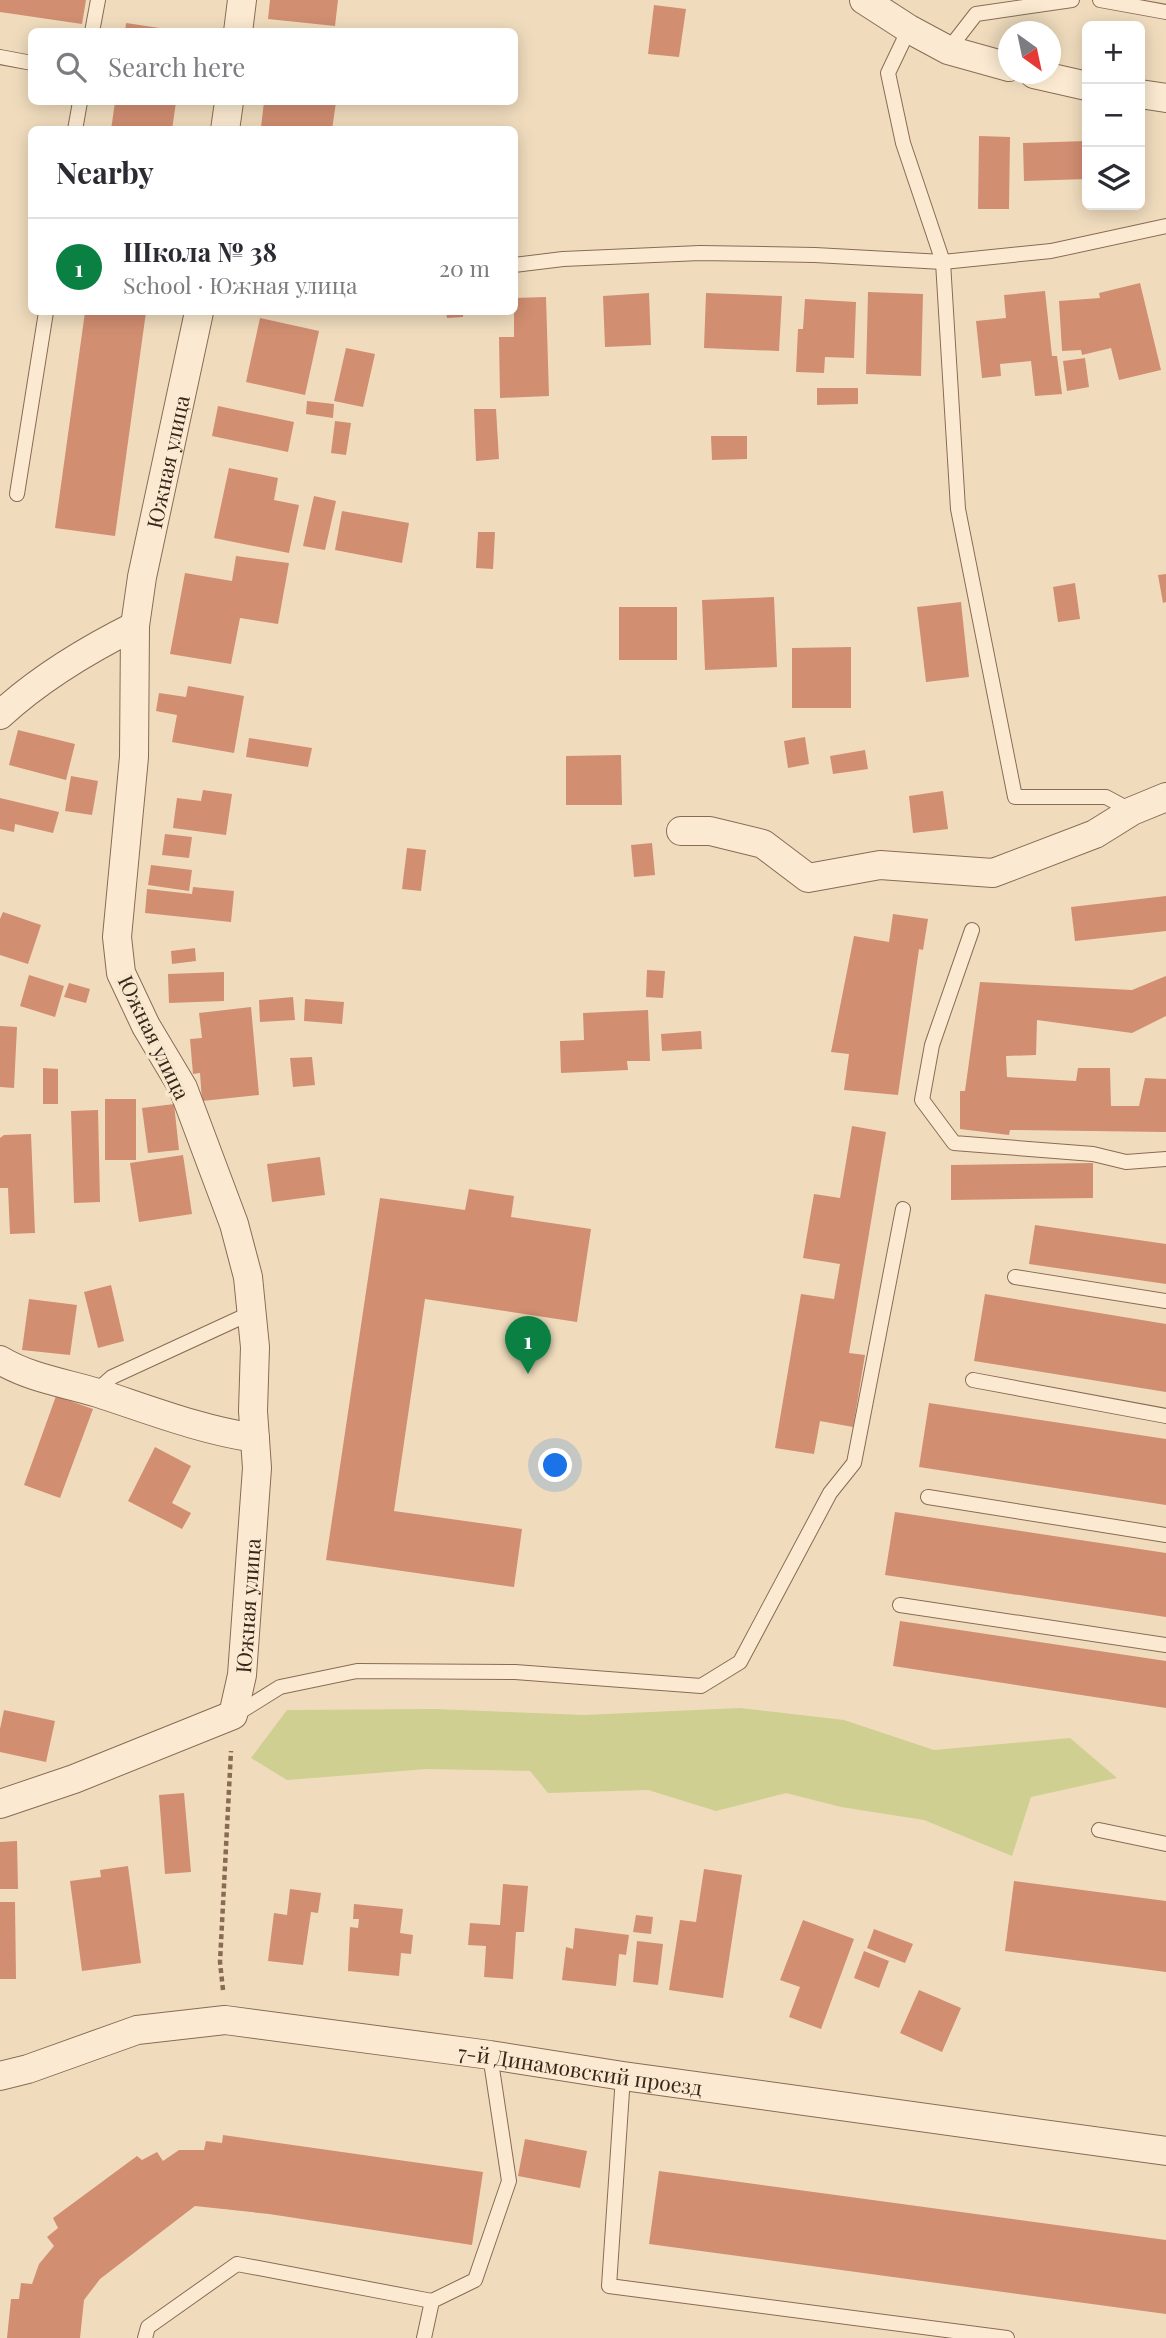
<!DOCTYPE html>
<meta charset="utf-8">
<style>
body{margin:0;font-family:"Playfair Display",serif;background:#f2f2f3;color:#2b2b33}
.controls{position:absolute;right:21px;top:21px;display:grid;overflow:hidden;border-radius:10px;box-shadow:0 4px 18px #0003}
.controls button{width:63px;height:63px;display:grid;place-items:center;padding:0;border:0;border-bottom:2px solid #e1e1e2;background:#fff;color:#2b2b33;font:35px sans-serif}
.compass{position:absolute;left:998px;top:21px;width:63px;height:63px;border-radius:50%;background:#fff;box-shadow:0 4px 18px #0003;rotate:147deg}
.you{position:absolute;left:556px;top:1466px;width:24px;height:24px;margin:-18px;border:5px solid #fff;border-radius:50%;background:#1a73e8;box-shadow:0 0 0 10px #1a73e833}
.badge{display:grid;place-items:center;width:46px;height:46px;border-radius:50%;background:#0b8043;color:#fff;font-size:23px;font-weight:700}
.pin{position:absolute;translate:-50% -58px;filter:drop-shadow(0 2px 4px #0008)}
.pin::after{content:'';position:absolute;top:37px;width:24px;height:21px;background:inherit;clip-path:polygon(0 0,100% 0,50% 100%)}
.list{margin:0;padding:0;list-style:none}
h2{display:flex;justify-content:space-between;align-items:center;height:91px;margin:0;padding:0 28px;font-size:30px}
h2 small{font-size:23px;font-weight:400;color:#7c7c81}
.list li{display:grid;grid-template-columns:46px 1fr auto;gap:21px;align-items:center;box-sizing:border-box;height:98px;padding:0 28px;border-top:2px solid #e1e1e2}
.list b{display:block;font-size:26px;white-space:nowrap}
.list p{margin:0;font-size:23px;white-space:nowrap;color:#7c7c81}
.list em{font-size:23px;font-style:normal;color:#7c7c81}
.icon{flex:none;width:38px;height:38px;fill:none;stroke:currentColor;stroke-width:2;stroke-linecap:round;stroke-linejoin:round}
.map{position:relative;flex:none;width:1166px;height:2338px;overflow:hidden}
.search{position:absolute;background:#fff;box-shadow:0 4px 18px #0003;left:28px;top:28px;width:490px;height:77px;display:flex;align-items:center;gap:18px;box-sizing:border-box;padding:0 24px;border-radius:10px;color:#7c7c81;font-size:26px}
.panel{position:absolute;background:#fff;box-shadow:0 4px 18px #0003;left:28px;top:126px;width:490px;height:189px;border-radius:10px}
.map>svg:first-child{display:block}
.green{fill:#cecf91}
.building{fill:#d18e71}
.lines{fill:none;stroke-linecap:round;stroke-linejoin:round}
.lane-casing{stroke:#896b55;stroke-width:16}
.street-casing{stroke:#896b55;stroke-width:30}
.path{stroke:#896b55;stroke-width:4.5;stroke-dasharray:5 3.5;stroke-linecap:butt}
.lane{stroke:#fbead1;stroke-width:14}
.street{stroke:#fbead1;stroke-width:28}
.labels{text-anchor:middle;dominant-baseline:central;stroke-width:7;stroke-linejoin:round;paint-order:stroke}
.street-label{font-size:21px;fill:#38261b;stroke:#f7e7cd}
</style>
<div class="map">
<svg width="1166" height="2338" viewBox="0 0 1166 2338">
<rect width="100%" height="100%" fill="#f0dcbd"/>
<polygon class="green" points="740,1708 844,1720 934,1750 1070,1738 1117,1778 1031,1797 1012,1856 924,1820 841,1807 786,1793 716,1811 648,1790 548,1793 530,1771 427,1769 287,1780 251,1758 287,1710 435,1709 584,1715"/>
<g class="building">
<polygon points="0,0 86,0 82,24 0,12"/>
<polygon points="270,0 338,0 335,26 268,19"/>
<polygon points="654,5 686,9 679,57 648,54"/>
<polygon points="126,23 173,30 173,32 125,32"/>
<polygon points="115,102 176,102 172,130 111,130"/>
<polygon points="264,102 336,102 332,130 282,130 261,127"/>
<polygon points="979,136 1010,137 1009,209 978,209"/>
<polygon points="1087,141 1087,179 1024,181 1023,143"/>
<polygon points="1140,283 1161,370 1119,380 1111,348 1082,355 1081,350 1062,351 1059,301 1100,298 1099,293"/>
<polygon points="1045,291 1052,356 1057,356 1062,394 1035,396 1031,361 1000,364 1001,376 982,378 976,321 1006,318 1004,295"/>
<polygon points="868,292 923,294 921,376 866,374"/>
<polygon points="649,293 651,345 605,347 603,296"/>
<polygon points="706,293 782,296 779,351 704,348"/>
<polygon points="546,297 549,396 500,398 499,337 514,337 514,298"/>
<polygon points="805,299 856,302 854,358 825,357 824,373 796,372 798,329 803,329"/>
<polygon points="85,312 146,312 115,536 55,528"/>
<polygon points="446,312 463,312 463,317 447,318"/>
<polygon points="260,318 319,331 305,395 246,382"/>
<polygon points="346,348 375,354 363,407 334,401"/>
<polygon points="1085,358 1089,387 1067,391 1063,361"/>
<polygon points="817,388 858,388 858,404 817,405"/>
<polygon points="307,401 334,404 333,418 306,414"/>
<polygon points="218,406 294,422 288,452 212,436"/>
<polygon points="474,409 496,409 499,459 476,461"/>
<polygon points="335,421 351,423 346,455 331,453"/>
<polygon points="711,436 747,436 747,459 712,460"/>
<polygon points="229,468 278,478 274,500 299,505 289,553 214,538"/>
<polygon points="314,496 336,501 325,550 303,546"/>
<polygon points="342,511 409,523 402,563 335,550"/>
<polygon points="478,532 495,532 493,569 476,568"/>
<polygon points="236,556 289,563 278,624 240,618 231,664 170,654 185,573 232,581"/>
<polygon points="1166,574 1166,602 1163,603 1158,575"/>
<polygon points="1075,583 1080,619 1058,622 1053,587"/>
<polygon points="774,597 777,667 705,670 702,600"/>
<polygon points="961,602 969,677 926,682 917,607"/>
<rect x="619" y="607" width="58" height="53"/>
<polygon points="851,647 851,708 792,708 792,648"/>
<polygon points="188,686 244,696 234,753 172,742 177,715 156,711 159,693 186,697"/>
<polygon points="18,730 75,744 66,780 9,765"/>
<polygon points="805,737 809,764 788,768 784,741"/>
<polygon points="249,738 312,748 308,767 246,757"/>
<polygon points="865,750 868,769 833,774 830,756"/>
<polygon points="621,755 622,805 566,805 566,756"/>
<polygon points="71,776 98,781 92,815 65,811"/>
<polygon points="203,790 232,794 226,835 173,828 177,798 201,801"/>
<polygon points="943,791 948,829 913,833 909,796"/>
<polygon points="0,798 59,812 53,833 15,824 14,832 0,829"/>
<polygon points="165,834 192,837 189,858 162,855"/>
<polygon points="652,843 655,875 634,877 631,845"/>
<polygon points="407,848 426,850 421,891 402,889"/>
<polygon points="151,865 192,870 189,891 148,885"/>
<polygon points="193,887 234,891 231,922 145,913 147,889 192,894"/>
<polygon points="1166,896 1166,931 1075,941 1071,907"/>
<polygon points="3,912 41,925 28,964 0,955 0,919"/>
<polygon points="893,914 928,919 923,950 919,949 898,1095 844,1090 849,1054 831,1052 854,936 889,942"/>
<polygon points="195,948 196,961 172,964 171,951"/>
<polygon points="647,970 665,971 663,998 646,997"/>
<polygon points="224,972 224,1001 169,1003 168,974"/>
<polygon points="29,975 64,986 55,1017 20,1006"/>
<polygon points="1166,976 1166,1016 1132,1033 1037,1020 1036,1055 1006,1056 1007,1077 1076,1081 1078,1068 1110,1068 1111,1106 1139,1106 1145,1078 1166,1079 1166,1132 1010,1130 1009,1135 960,1129 960,1091 965,1091 980,982 1132,990"/>
<polygon points="69,983 90,989 86,1003 64,997"/>
<polygon points="293,997 295,1020 260,1022 259,1000"/>
<polygon points="305,999 344,1002 342,1024 304,1021"/>
<polygon points="251,1007 259,1095 202,1101 200,1073 193,1074 190,1039 202,1038 199,1013"/>
<polygon points="648,1010 650,1061 627,1061 628,1070 561,1073 560,1041 584,1040 583,1013"/>
<polygon points="0,1026 17,1027 14,1088 0,1087"/>
<polygon points="701,1031 702,1049 662,1051 661,1034"/>
<polygon points="312,1057 315,1085 293,1087 290,1058"/>
<polygon points="43,1068 58,1069 58,1104 43,1104"/>
<rect x="105" y="1099" width="31" height="61"/>
<polygon points="174,1104 179,1150 148,1153 142,1108"/>
<polygon points="98,1110 100,1202 74,1203 71,1111"/>
<polygon points="852,1126 886,1132 849,1353 865,1355 853,1427 820,1421 814,1454 775,1448 801,1294 834,1299 840,1264 803,1258 814,1194 840,1198"/>
<polygon points="31,1134 35,1233 10,1234 8,1188 0,1188 0,1138 4,1135"/>
<polygon points="183,1155 192,1214 139,1222 130,1163"/>
<polygon points="320,1157 325,1195 272,1202 267,1164"/>
<polygon points="1093,1163 1093,1198 951,1200 951,1165"/>
<polygon points="469,1189 514,1196 511,1217 591,1229 577,1322 425,1299 394,1511 522,1529 514,1587 326,1560 380,1198 465,1210"/>
<polygon points="1035,1225 1166,1244 1166,1284 1029,1264"/>
<polygon points="111,1285 124,1341 98,1348 84,1292"/>
<polygon points="985,1294 1166,1324 1166,1392 974,1361"/>
<polygon points="29,1299 77,1305 70,1355 22,1350"/>
<polygon points="56,1396 93,1409 60,1498 24,1485"/>
<polygon points="929,1403 1166,1439 1166,1505 919,1467"/>
<polygon points="155,1447 191,1466 172,1503 191,1513 182,1529 128,1501"/>
<polygon points="895,1512 1166,1553 1166,1617 885,1575"/>
<polygon points="900,1621 1166,1661 1166,1708 893,1666"/>
<polygon points="4,1710 55,1721 46,1762 0,1752 0,1729"/>
<polygon points="184,1793 191,1872 165,1874 159,1795"/>
<polygon points="17,1841 18,1889 0,1889 0,1842"/>
<polygon points="128,1866 141,1963 82,1971 70,1881 101,1877 100,1870"/>
<polygon points="704,1869 742,1875 723,1998 669,1990 680,1920 696,1922"/>
<polygon points="1014,1881 1166,1901 1166,1972 1005,1951"/>
<polygon points="503,1884 528,1886 524,1932 516,1932 513,1979 484,1977 486,1946 468,1945 470,1923 500,1925"/>
<polygon points="290,1889 321,1893 318,1913 311,1912 303,1965 268,1961 274,1913 287,1915"/>
<polygon points="0,1902 15,1902 16,1979 0,1979"/>
<polygon points="354,1904 403,1909 400,1933 413,1935 411,1954 401,1953 399,1976 348,1971 350,1927 358,1928 359,1919 353,1919"/>
<polygon points="636,1915 653,1917 651,1934 633,1932"/>
<polygon points="803,1920 854,1939 821,2029 789,2017 800,1987 780,1980"/>
<polygon points="575,1928 629,1935 626,1955 619,1954 616,1986 562,1980 566,1947 573,1949"/>
<polygon points="874,1929 913,1944 905,1963 867,1948"/>
<polygon points="637,1941 663,1944 658,1985 633,1982"/>
<polygon points="864,1951 889,1961 879,1988 854,1978"/>
<polygon points="919,1990 961,2008 942,2052 900,2033"/>
<polygon points="223,2135 483,2172 472,2245 269,2214 195,2206 100,2279 84,2300 80,2338 7,2338 11,2299 19,2299 21,2283 32,2284 39,2264 54,2246 47,2237 58,2228 53,2218 137,2156 142,2160 157,2152 163,2161 179,2150 204,2150 206,2141 222,2143"/>
<polygon points="525,2139 587,2151 580,2188 518,2176"/>
<polygon points="659,2171 1166,2240 1166,2314 649,2244"/>
</g>
<g class="lines">
<g class="lane-casing">
<g id="lane">
<polyline points="1100,0 1166,12"/>
<polyline points="909,29 888,73 903,143 943,262 958,509 1015,797 1106,797 1132,811"/>
<polyline points="92,32 98,0"/>
<polyline points="948,50 976,14 1072,0"/>
<polyline points="0,57 32,63"/>
<polyline points="75,130 80,102"/>
<polyline points="514,265 563,259 700,253 815,255 943,262 1051,251 1166,226"/>
<polyline points="17,494 46,312"/>
<polyline points="972,930 932,1045 922,1100 954,1143 1093,1154 1126,1162 1166,1159"/>
<polyline points="1015,1277 1166,1301"/>
<polyline points="973,1380 1166,1416"/>
<polyline points="95,1392 112,1377 253,1312"/>
<polyline points="928,1497 1166,1535"/>
<polyline points="900,1605 1166,1645"/>
<polyline points="235,1715 280,1687 357,1671 515,1672 701,1686 740,1662 830,1493 854,1463 903,1209"/>
<polyline points="1099,1830 1166,1844"/>
<polyline points="623,2076 609,2286 1007,2338"/>
<polyline points="145,2338 148,2327 237,2264 432,2301"/>
<polyline points="424,2338 432,2301 475,2280 509,2181 490,2055"/>
</g>
</g>
<g class="street-casing">
<g id="street">
<polyline points="864,0 909,29 948,50 1009,67"/>
<polyline points="238,32 242,0"/>
<polyline points="1034,74 1087,86"/>
<polyline points="1140,94 1166,98"/>
<polyline points="225,130 229,102"/>
<path d="M 0,715 C 39,679 87,650 135,626"/>
<polyline points="681,831 710,831 763,844 808,878 880,865 993,873 1095,834 1132,811 1166,797"/>
<path d="M 0,1360 C 30,1378 65,1383 98,1393 C 150,1410 201,1430 255,1438"/>
<path id="s1" d="M 0,1804 L 74,1779 L 233,1715 L 242,1675 L 257,1468 L 253,1411 L 255,1347 L 248,1277 L 234,1224 L 183,1088 L 146,1026 L 121,973 L 117,937 L 134,757 L 135,626 L 142,577 L 199,312"/>
<path id="s2" d="M 0,2076 L 28,2069 L 137,2030 L 225,2020 L 490,2055 L 623,2076 L 1166,2151"/>
</g>
</g>
<polyline class="path" points="223,1990 220,1962 231,1751"/>
<use href="#lane" class="lane"/>
<use href="#street" class="street"/>
</g>
<g class="labels">
<g class="street-label">
<text stroke="none"><textPath href="#s1" startOffset="1536">Южная улица</textPath></text>
<text transform="translate(155 1037) rotate(64)">Южная улица</text>
<text stroke="none"><textPath href="#s1" startOffset="360">Южная улица</textPath></text>
<text stroke="none"><textPath href="#s2" startOffset="592">7-й Динамовский проезд</textPath></text>
</g>
</g>
</svg>
<div class="controls">
<button>+</button>
<button>−</button>
<button><svg class="icon" aria-label="layers" viewBox="0 0 24 24"><path d="M12 4l9 5-9 5-9-5zM3 14l9 5 9-5"/></svg></button>
</div>
<svg class="compass" viewBox="-18 -18 36 36"><path d="M0-13l5 13h-10z" fill="#e53935"/><path d="M0 13l5-13h-10z" fill="#7c7c81"/></svg>
<div class="you"></div>
<div class="pin badge" style="left:528px;top:1374px">1</div>
<div class="search"><svg class="icon" aria-label="search" viewBox="0 0 24 24"><circle cx="10" cy="10" r="6"/><path d="M15 15l6 6"/></svg>Search here</div>
<section class="panel">
<h2>Nearby<small></small></h2>
<ul class="list">
<li><span class="badge">1</span><div><b>Школа № 38</b><p>School · Южная улица</p></div><em>20 m</em></li>
</ul>
</section>
</div>
